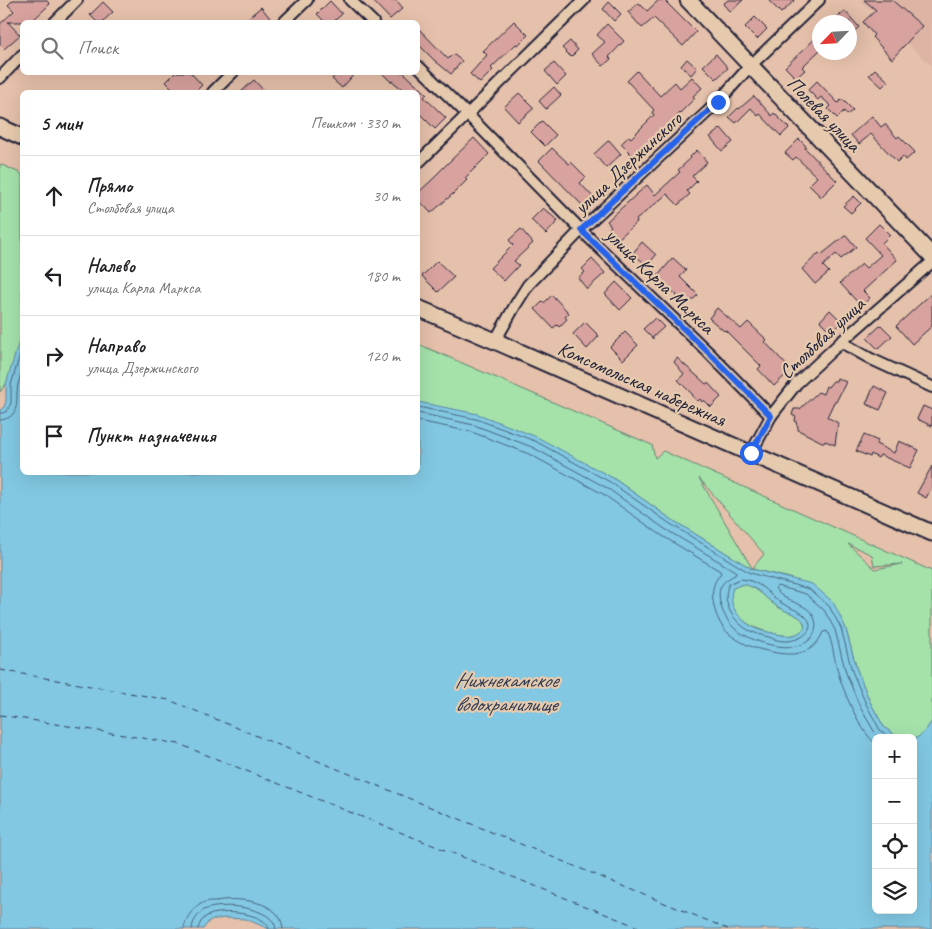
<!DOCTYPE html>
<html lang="ru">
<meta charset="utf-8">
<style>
body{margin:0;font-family:Caveat,sans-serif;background:#f2f2f2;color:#202124}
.controls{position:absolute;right:15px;bottom:15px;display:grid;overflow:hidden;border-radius:8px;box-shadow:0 5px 20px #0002}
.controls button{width:45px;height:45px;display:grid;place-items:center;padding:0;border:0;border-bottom:1px solid #e0e0e0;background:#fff;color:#202124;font:25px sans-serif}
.compass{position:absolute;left:812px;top:15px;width:45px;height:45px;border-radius:50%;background:#fff;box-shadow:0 5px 20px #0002;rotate:245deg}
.stop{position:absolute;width:15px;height:15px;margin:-11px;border:4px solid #2563eb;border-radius:50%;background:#fff}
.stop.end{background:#2563eb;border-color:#fff;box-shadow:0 1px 5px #0008}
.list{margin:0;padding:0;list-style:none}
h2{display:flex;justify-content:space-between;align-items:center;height:65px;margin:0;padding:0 20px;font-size:21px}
h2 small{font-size:16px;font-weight:400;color:#757577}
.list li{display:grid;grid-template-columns:32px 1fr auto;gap:15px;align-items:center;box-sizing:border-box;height:80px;padding:0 20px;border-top:1px solid #e0e0e0}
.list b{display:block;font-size:19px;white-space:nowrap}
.list p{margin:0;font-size:16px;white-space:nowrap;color:#757577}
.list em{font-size:16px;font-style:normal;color:#757577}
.icon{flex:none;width:28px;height:28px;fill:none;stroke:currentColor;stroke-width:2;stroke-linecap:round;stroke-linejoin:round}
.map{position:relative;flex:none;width:932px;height:929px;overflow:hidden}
.search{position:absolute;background:#fff;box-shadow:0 5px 20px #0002;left:20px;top:20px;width:400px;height:55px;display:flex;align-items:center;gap:12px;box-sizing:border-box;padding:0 18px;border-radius:8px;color:#757577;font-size:19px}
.panel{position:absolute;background:#fff;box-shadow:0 5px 20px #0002;left:20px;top:90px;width:400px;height:385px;border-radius:8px}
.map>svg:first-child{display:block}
.built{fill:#ddb4a4}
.green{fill:#a4e2aa;stroke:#638272;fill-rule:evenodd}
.water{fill:#82c8e3;stroke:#5c86a0;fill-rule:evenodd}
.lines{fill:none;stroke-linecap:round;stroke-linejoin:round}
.shore{stroke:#48647e;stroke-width:1}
.ferry{stroke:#303b54;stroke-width:1;stroke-dasharray:6 5;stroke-linecap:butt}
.building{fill:#d8a29e;stroke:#22223b}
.street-casing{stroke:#22223b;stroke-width:14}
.secondary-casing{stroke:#22223b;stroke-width:19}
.street{stroke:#e6caad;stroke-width:10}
.secondary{stroke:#e6caad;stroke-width:15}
.route{stroke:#2563eb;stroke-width:6}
.labels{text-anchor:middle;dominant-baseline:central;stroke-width:4.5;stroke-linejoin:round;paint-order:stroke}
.street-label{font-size:20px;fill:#22223b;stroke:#e6caad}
.water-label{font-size:21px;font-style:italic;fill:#303b54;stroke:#e6caad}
</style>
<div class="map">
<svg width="932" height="929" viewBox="0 0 932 929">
<rect width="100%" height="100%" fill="#e5c0aa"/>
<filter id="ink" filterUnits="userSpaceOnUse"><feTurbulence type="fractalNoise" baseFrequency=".02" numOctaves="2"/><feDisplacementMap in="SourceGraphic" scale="10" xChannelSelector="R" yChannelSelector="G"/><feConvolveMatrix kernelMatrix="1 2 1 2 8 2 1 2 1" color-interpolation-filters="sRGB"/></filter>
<g filter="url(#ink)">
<polygon class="built" points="860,0 932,0 932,66"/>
<g class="green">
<polygon points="0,164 22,174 22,343 6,384 0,392"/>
<path d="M 418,344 L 652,445 L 655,458 L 663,451 L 932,571 L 932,721 L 923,734 L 915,740 L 913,739 L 913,738 L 899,738 L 884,727 L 870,702 L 857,670 L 845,626 L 790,578 L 752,569 L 671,519 L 613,478 L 418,404 ZM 699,478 L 764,554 L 753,568 L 752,568 ZM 848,544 L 872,555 L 874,566 L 902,564 L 875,569 Z"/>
<path d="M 743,584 C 759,587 765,599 778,607 C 785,611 793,613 799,617 C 803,620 804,623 805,627 C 796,640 781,635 768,632 C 748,627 725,613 732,588 Z"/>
</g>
<path class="water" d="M 22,332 L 22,472 L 418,472 L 418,402 L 478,414 L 537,437 L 613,478 L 671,519 L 752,569 L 812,584 L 833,602 L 845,626 L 857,670 L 870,702 L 884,727 L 899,738 L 876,738 L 876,910 L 913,910 L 913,739 C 922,737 927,728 932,721 L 932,929 L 269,929 L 246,919 L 225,918 L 210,920 L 203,929 L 0,929 L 0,410 L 4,407 L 6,401 L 6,384 ZM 743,584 C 761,588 765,600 780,608 C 786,612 793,613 799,617 C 803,620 804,623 805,627 C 796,640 781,635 768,632 C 763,631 757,630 753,627 C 739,619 727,605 733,588 Z"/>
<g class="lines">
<g class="shore">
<polyline points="418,407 476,419 535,441 610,482 669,523 750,573 809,589 829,606 841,628 852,671 866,704 880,730 890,738"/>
<polyline points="0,413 3,413 7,411 11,403 11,385 22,348"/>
<path d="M 418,413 L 474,425 L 532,447 L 607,488 L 665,529 L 735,571 L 736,573 L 735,575 C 722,581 717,588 720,602 C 722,611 726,619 732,626 C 747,642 798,658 813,636 C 816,630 817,624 814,617 C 807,601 783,604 775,588 L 777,586 L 806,594 L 824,610 L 835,630 L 846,673 L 860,707 L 875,733 L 880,738"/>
<path d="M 0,420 C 22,418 15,398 18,385 C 19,380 21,374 22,369"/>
<path d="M 418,421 L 472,432 L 529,454 L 603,494 L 661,535 L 720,571 L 721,573 C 712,583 711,594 714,606 C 716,616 721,627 728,633 C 739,642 750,647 763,650 C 787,656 812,659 823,632 L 827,631 C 833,643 834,659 838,672 C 843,691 861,733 876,744"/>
<path d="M 741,579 C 763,580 769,598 787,606 C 792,609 799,611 804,615 C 821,630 798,642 784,641 C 779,641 773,639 769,637 C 752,633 741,629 731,613 C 726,604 724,594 729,584 Z"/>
<path d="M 184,929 C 185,919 192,909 201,904 C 205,901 211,901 216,901 C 237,897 282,900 283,929"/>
<path d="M 192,929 C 192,922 198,914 204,910 C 220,902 274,906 276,929"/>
<path d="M 198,929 C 199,924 202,919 207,916 C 219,909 267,912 269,929"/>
</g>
<g class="ferry">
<polyline points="0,670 169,700 728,929"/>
<polyline points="0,715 179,744 643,929"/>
</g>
</g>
<g class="building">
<polygon points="13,0 46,0 50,4 31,22 8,22 20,35 4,49 0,45 0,24 14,11 8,5"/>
<polygon points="372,0 396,0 403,8 390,19"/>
<polygon points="659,0 664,0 696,32 683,46 654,18 642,28 628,12 639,3 647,11"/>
<polygon points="728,0 743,0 730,12 723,4"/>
<polygon points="768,0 795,0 781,13"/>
<polygon points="864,0 892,0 922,26 892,59 872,37 874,35 863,22 876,10"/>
<polygon points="330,1 342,14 333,22 325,22 317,14"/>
<polygon points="103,2 113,12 102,22 97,22 90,15"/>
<polygon points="609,2 621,14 614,21 603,9"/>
<polygon points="261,7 270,18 265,22 243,22"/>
<polygon points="845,11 859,27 850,35 850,22 831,22"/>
<polygon points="755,17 767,29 757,39 745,27"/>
<polygon points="514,21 528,35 518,45 516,44 491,68 493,70 480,83 470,74 487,55 483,51"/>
<polygon points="607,24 624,41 609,57 611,59 603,66 592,54 605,42 597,35"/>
<polygon points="418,28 448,59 453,54 462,61 451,74 434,60 418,44"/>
<polygon points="820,34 820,50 802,67 805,70 796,78 785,67"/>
<polygon points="570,41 578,50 571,57 562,48"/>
<polygon points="716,54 728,68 716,79 703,66"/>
<polygon points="687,59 697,68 691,75 681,66"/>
<polygon points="554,63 566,76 557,85 545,71"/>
<polygon points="875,69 888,81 882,87 869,75"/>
<polygon points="637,71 660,96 675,82 680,88 692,77 702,88 693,96 695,98 676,117 678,119 644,151 645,152 637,160 621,144 629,136 631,138 654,115 652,112 654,110 627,81"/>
<polygon points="176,72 190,72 202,85 195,92 176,92 166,82"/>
<polygon points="337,72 356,72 342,88 332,79"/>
<polygon points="381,72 403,72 427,94 424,97 446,118 435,129 418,112 418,92 406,92 392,81 391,82"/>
<polygon points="254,80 265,92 241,92"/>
<polygon points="817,81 838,103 842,99 853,110 847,115 844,111 837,118 828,109 831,106 821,97 818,100 808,90"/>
<polygon points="554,87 561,95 546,109 539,101"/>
<polygon points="519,93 534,108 518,122 504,107"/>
<polygon points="754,96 772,116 774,113 789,128 781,136 760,114 758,116 751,108 736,123 729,117 738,108 739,109"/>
<polygon points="872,116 881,127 885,124 897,138 899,136 915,152 906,160 903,156 897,162 871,134 859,144 851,135"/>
<polygon points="542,121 556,135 545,146 531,132"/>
<polygon points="721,128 733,142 722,151 710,137"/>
<polygon points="474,138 489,154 465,178 467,180 454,193 431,213 418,199 418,193 436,176 436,175 449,162"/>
<polygon points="799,139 806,146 805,148 837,181 821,197 809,185 817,177 796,157 793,160 785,153"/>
<polygon points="609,140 621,154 606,168 594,154"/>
<polygon points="552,148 569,164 571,162 586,177 580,183 593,197 583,206 539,161"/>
<polygon points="697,150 707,162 692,176 697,181 687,191 690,194 678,205 667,194 636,220 637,222 619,238 609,228 611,226 607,221 647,185 655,195 680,172 678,170 691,158 690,157"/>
<polygon points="854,196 861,203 851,213 843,206"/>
<polygon points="543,208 558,221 546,234 531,220"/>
<polygon points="879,224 890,235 882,243 897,260 863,291 870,298 861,306 840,283 862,264 866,268 881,255 865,238"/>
<polygon points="521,229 533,243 514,261 519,265 504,281 490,268 513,245 509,240"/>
<polygon points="846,235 856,247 841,259 836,254 823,266 829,272 815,284 802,269 819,253 821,255"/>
<polygon points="642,242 656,255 647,266 633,253"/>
<polygon points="673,258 686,270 680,277 698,295 690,302 687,299 683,303 676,296 677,295 656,278"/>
<polygon points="592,259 605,273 587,289 578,278 585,272 582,269"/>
<polygon points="437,261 454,277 438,292 422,276"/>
<polygon points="616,282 632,298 620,310 605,294"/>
<polygon points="932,293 932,326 912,344 896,326"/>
<polygon points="552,295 569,313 565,317 567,319 559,327 557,325 553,328 535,309 543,301 544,303"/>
<polygon points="717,308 741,329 748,322 767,340 765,342 791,370 774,386 758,369 761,366 725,330 724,331 709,318"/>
<polygon points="830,310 842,322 832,333 820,321"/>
<polygon points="655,318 664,327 653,337 653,339 643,329"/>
<polygon points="585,322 599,336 587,349 573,334"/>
<polygon points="881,325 892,336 878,349 867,338"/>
<polygon points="625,332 638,345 623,360 610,347"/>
<polygon points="677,358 706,384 708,383 721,397 711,407 704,400 702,402 700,399 698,401 692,396 693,395 678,380 684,374 674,362"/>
<polygon points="837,378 846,382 836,402 834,402 827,417 838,423 835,445 825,441 824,443 798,430 798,427 795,420 796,417 792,415 794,409 800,409 818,392 823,394 826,386 828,387 833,381 836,381"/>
<polygon points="874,386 888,393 880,410 866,404"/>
<polygon points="923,406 932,410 932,426 917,419"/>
<polygon points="864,435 878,441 876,444 894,453 899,441 919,450 910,468 880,455 878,458 871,454 870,457 856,451"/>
<polygon points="932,466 932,486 926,498 917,493"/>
</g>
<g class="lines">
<g class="street-casing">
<g id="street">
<polyline points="350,0 373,22"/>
<polyline points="55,22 77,0"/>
<polyline points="284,22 307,0"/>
<polyline points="418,66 468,115 581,230 708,352 771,416"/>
<polyline points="0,78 22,55"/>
<polyline points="213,92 233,72"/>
<polyline points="418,163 584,0"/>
<polyline points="495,341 516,304 528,285 581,230 718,102 750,66 819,0"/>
<polyline points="841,342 871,359 932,387"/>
<polyline points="751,453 771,416 797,383 841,342 932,262"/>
</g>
</g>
<g class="secondary-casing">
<g id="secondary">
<polyline points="688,0 932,256"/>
<polyline points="0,127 22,137"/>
<polyline points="418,308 495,341 932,533"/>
</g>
</g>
<use href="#street" class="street"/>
<use href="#secondary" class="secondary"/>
</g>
</g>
<g class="lines" filter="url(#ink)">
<polyline class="route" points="718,102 581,230 708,352 771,416 751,453"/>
</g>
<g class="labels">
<g class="street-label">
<text transform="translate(824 114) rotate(46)">Полевая улица</text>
<text transform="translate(628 163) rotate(-43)">улица Дзержинского</text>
<text transform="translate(660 281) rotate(44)">улица Карла Маркса</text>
<text transform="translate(822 338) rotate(-43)">Столбовая улица</text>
<text transform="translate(642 384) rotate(24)">Комсомольская набережная</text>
</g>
<g class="water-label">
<text x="506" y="680">Нижнекамское<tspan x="506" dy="24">водохранилище</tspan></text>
</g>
</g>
</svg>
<div class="controls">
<button>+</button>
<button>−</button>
<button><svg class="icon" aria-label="locate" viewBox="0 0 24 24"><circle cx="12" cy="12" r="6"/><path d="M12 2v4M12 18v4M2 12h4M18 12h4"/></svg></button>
<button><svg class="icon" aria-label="layers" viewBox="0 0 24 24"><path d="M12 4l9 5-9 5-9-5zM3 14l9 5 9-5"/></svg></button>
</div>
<svg class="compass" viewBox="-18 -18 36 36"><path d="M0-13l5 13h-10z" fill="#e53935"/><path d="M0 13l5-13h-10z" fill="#757577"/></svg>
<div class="stop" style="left:751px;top:453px"></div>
<div class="stop end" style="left:718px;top:102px"></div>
<div class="search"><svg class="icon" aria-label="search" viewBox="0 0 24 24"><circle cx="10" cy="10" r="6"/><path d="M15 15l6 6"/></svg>Поиск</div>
<section class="panel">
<h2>5 мин<small>Пешком · 330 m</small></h2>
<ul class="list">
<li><svg class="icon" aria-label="ahead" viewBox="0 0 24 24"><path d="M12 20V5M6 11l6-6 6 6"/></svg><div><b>Прямо</b><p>Столбовая улица</p></div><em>30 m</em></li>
<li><svg class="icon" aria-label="left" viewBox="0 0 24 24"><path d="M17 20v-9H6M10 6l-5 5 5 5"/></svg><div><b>Налево</b><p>улица Карла Маркса</p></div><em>180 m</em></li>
<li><svg class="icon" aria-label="right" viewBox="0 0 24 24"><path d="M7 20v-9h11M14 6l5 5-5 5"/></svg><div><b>Направо</b><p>улица Дзержинского</p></div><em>120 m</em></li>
<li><svg class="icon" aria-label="arrive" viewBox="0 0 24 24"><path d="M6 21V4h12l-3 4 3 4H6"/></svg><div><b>Пункт назначения</b></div></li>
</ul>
</section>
</div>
